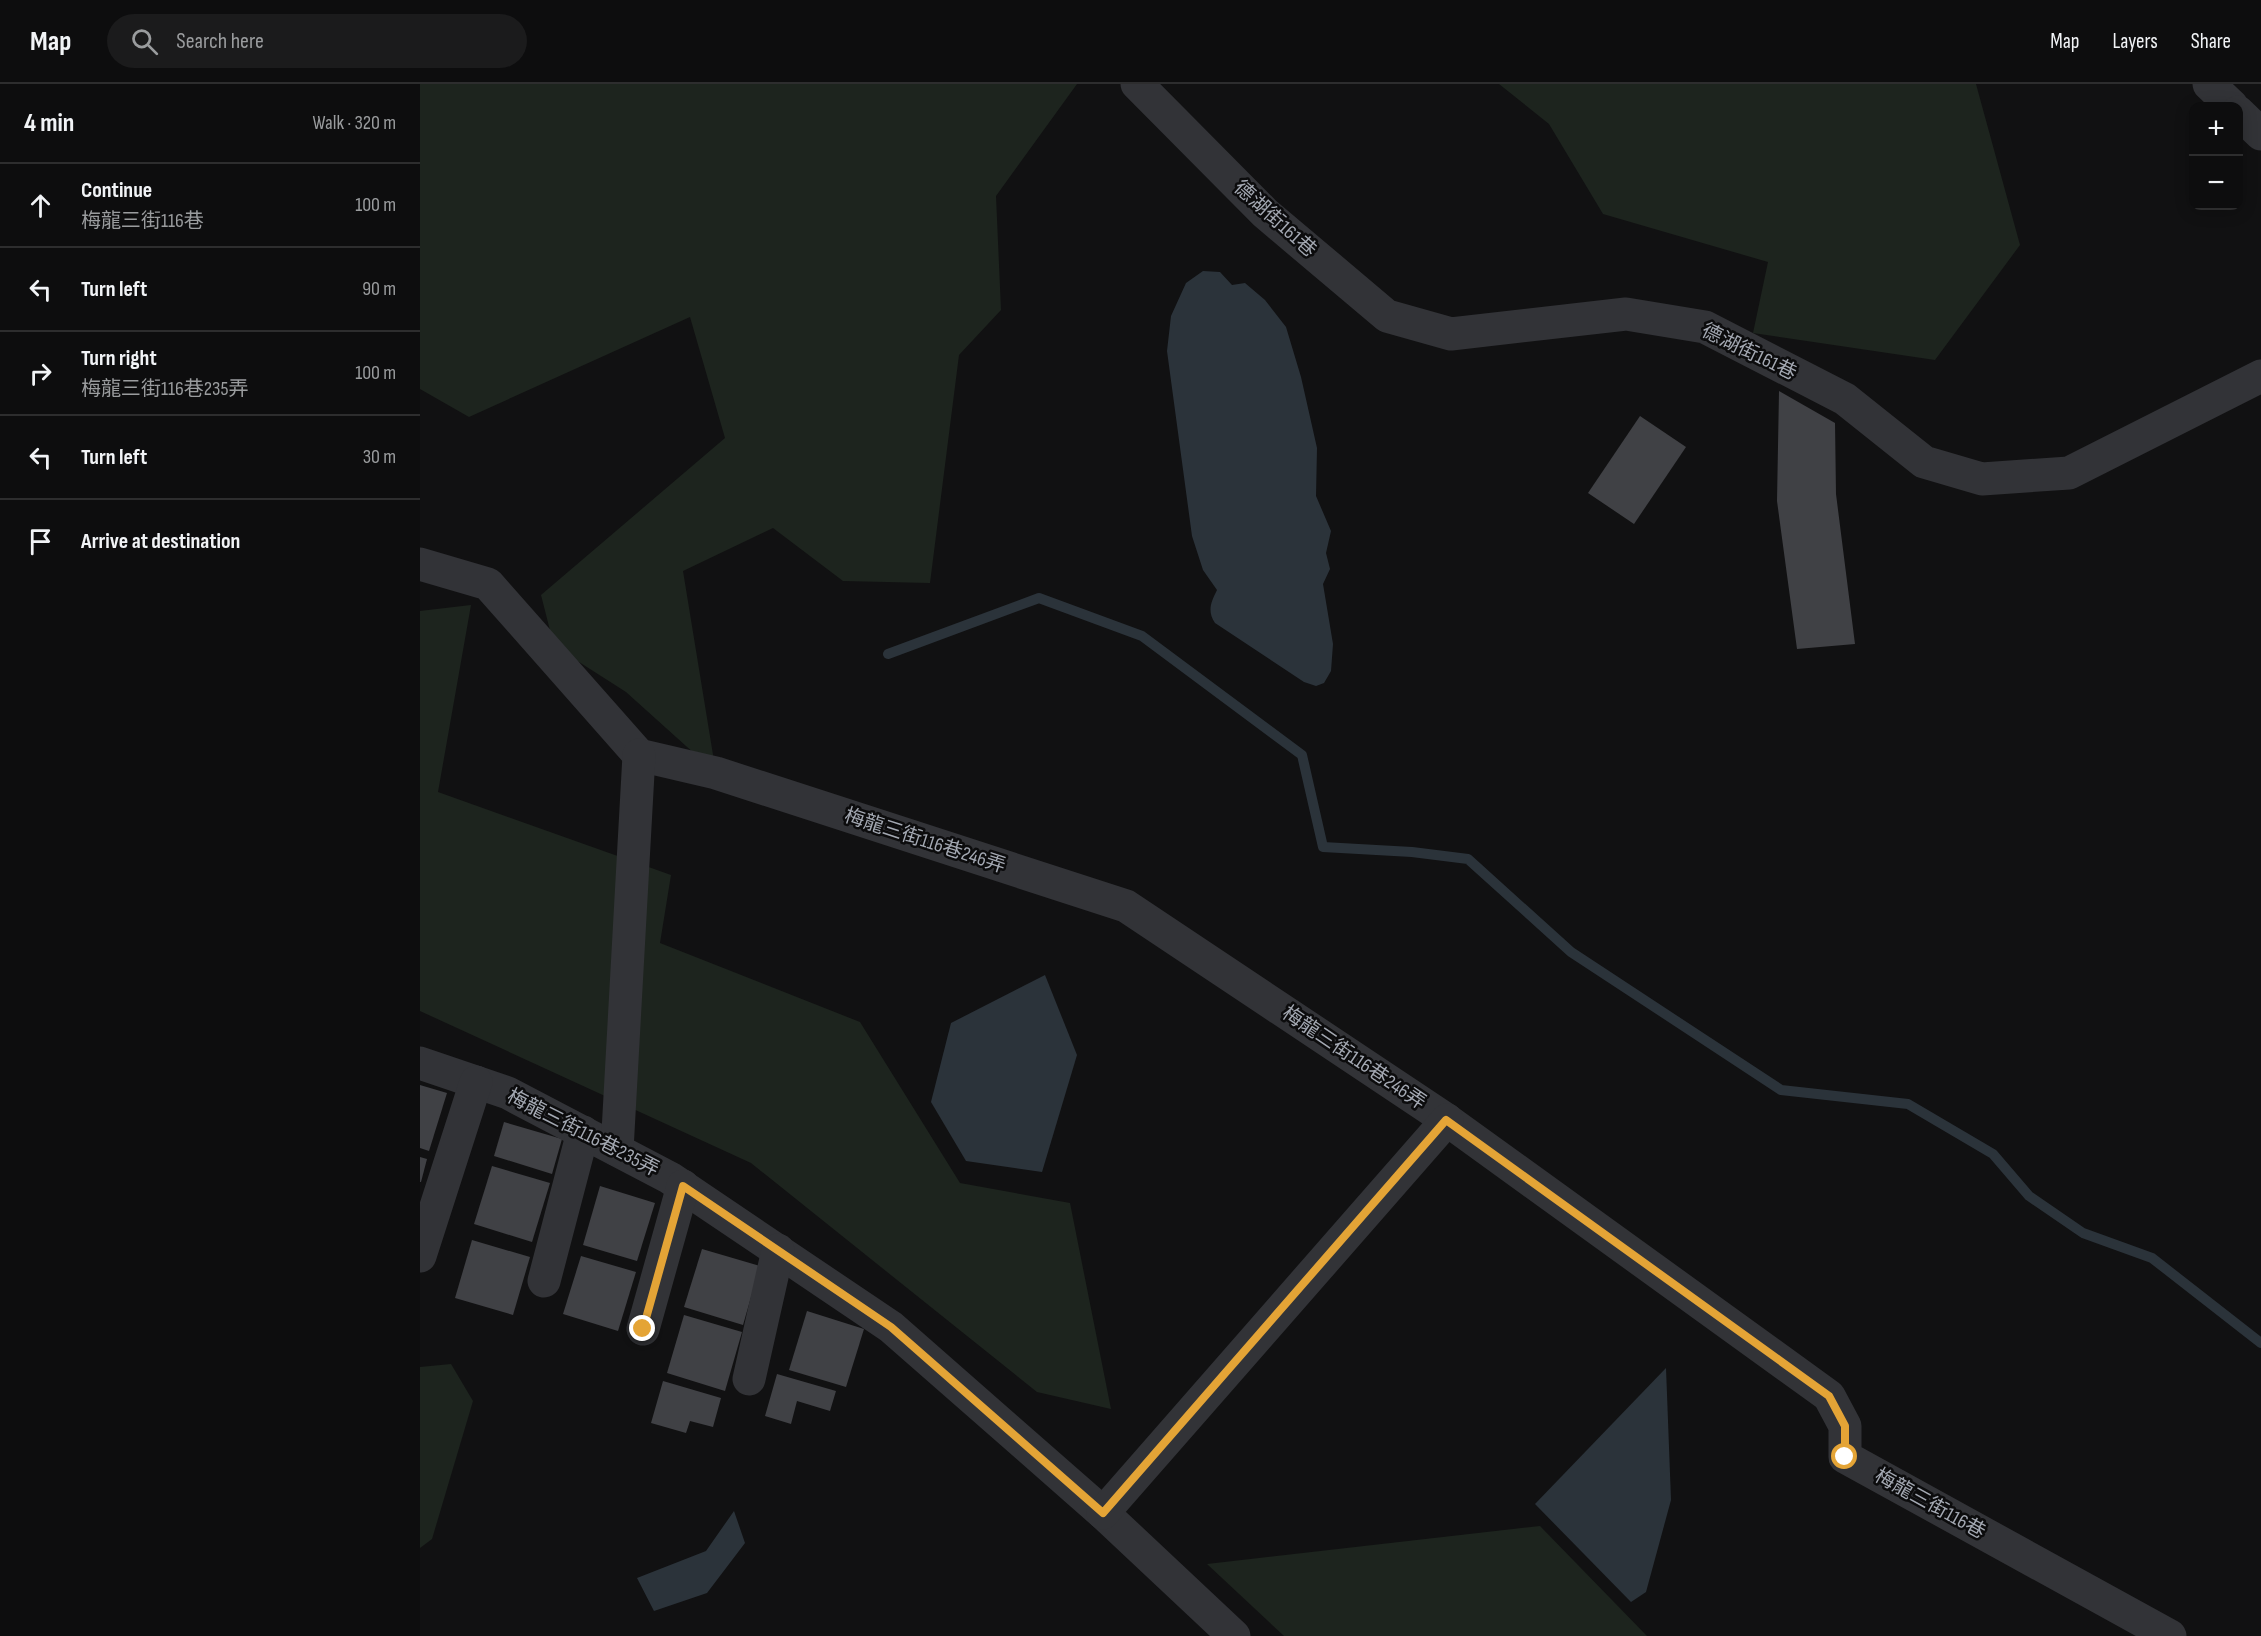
<!DOCTYPE html>
<meta charset="utf-8">
<style>
body{margin:0;font-family:"Sofia Sans Condensed","Noto Sans TC",sans-serif;background:#1b1b1c;color:#f1f3f6}
.controls{position:absolute;right:18px;top:18px;display:grid;overflow:hidden;border-radius:12px;box-shadow:0 3px 15px #0003}
.controls button{width:54px;height:54px;display:grid;place-items:center;padding:0;border:0;border-bottom:2px solid #2d2d2e;background:#0d0d0e;color:#f1f3f6;font:30px sans-serif}
.stop{position:absolute;width:18px;height:18px;margin:-14px;border:4px solid #e4a436;border-radius:50%;background:#fff}
.stop.end{background:#e4a436;border-color:#fff;box-shadow:0 2px 6px #0008}
.list{margin:0;padding:0;list-style:none}
h2{display:flex;justify-content:space-between;align-items:center;height:78px;margin:0;padding:0 24px;font-size:26px}
h2 small{font-size:20px;font-weight:400;color:#9a9c9e}
.list li{display:grid;grid-template-columns:39px 1fr auto;gap:18px;align-items:center;box-sizing:border-box;height:84px;padding:0 24px;border-top:2px solid #2d2d2e}
.list b{display:block;font-size:22px;white-space:nowrap}
.list p{margin:0;font-size:20px;white-space:nowrap;color:#9a9c9e}
.list em{font-size:20px;font-style:normal;color:#9a9c9e}
.icon{flex:none;width:33px;height:33px;fill:none;stroke:currentColor;stroke-width:2;stroke-linecap:round;stroke-linejoin:round}
.map{position:relative;flex:none;width:1841px;height:1552px;overflow:hidden}
header{display:flex;align-items:center;gap:36px;box-sizing:border-box;height:84px;padding:0 30px;background:#0d0d0e;border-bottom:2px solid #2d2d2e}
header strong{font-size:28px}
nav{display:flex;gap:33px;margin-inline-start:auto;font-size:21px}
.search{width:420px;height:54px;background:#1b1b1c;display:flex;align-items:center;gap:15px;box-sizing:border-box;padding:0 21px;border-radius:33px;color:#9a9c9e;font-size:22px}
main{display:flex}
aside{flex:1;background:#0d0d0e}
.map>svg:first-child{display:block}
.green{fill:#1d241e}
.water{fill:#2b333a}
.lines{fill:none;stroke-linecap:round;stroke-linejoin:round}
.stream{stroke:#2b333a;stroke-width:10}
.building{fill:#404145}
.minor{stroke:#323337;stroke-width:33}
.route{stroke:#e4a436;stroke-width:8}
.labels{text-anchor:middle;dominant-baseline:central;stroke-width:5;stroke-linejoin:round;paint-order:stroke}
.street-label{font-size:20px;fill:#a3a8b2;stroke:#0c0c0d}
</style>
<header>
<strong>Map</strong>
<div class="search"><svg class="icon" aria-label="search" viewBox="0 0 24 24"><circle cx="10" cy="10" r="6"/><path d="M15 15l6 6"/></svg>Search here</div>
<nav><a>Map</a><a>Layers</a><a>Share</a></nav>
</header>
<main>
<aside>
<h2>4 min<small>Walk · 320 m</small></h2>
<ul class="list">
<li><svg class="icon" aria-label="ahead" viewBox="0 0 24 24"><path d="M12 20V5M6 11l6-6 6 6"/></svg><div><b>Continue</b><p>梅龍三街116巷</p></div><em>100 m</em></li>
<li><svg class="icon" aria-label="left" viewBox="0 0 24 24"><path d="M17 20v-9H6M10 6l-5 5 5 5"/></svg><div><b>Turn left</b></div><em>90 m</em></li>
<li><svg class="icon" aria-label="right" viewBox="0 0 24 24"><path d="M7 20v-9h11M14 6l5 5-5 5"/></svg><div><b>Turn right</b><p>梅龍三街116巷235弄</p></div><em>100 m</em></li>
<li><svg class="icon" aria-label="left" viewBox="0 0 24 24"><path d="M17 20v-9H6M10 6l-5 5 5 5"/></svg><div><b>Turn left</b></div><em>30 m</em></li>
<li><svg class="icon" aria-label="arrive" viewBox="0 0 24 24"><path d="M6 21V4h12l-3 4 3 4H6"/></svg><div><b>Arrive at destination</b></div></li>
</ul>
</aside>
<div class="map">
<svg width="1841" height="1552" viewBox="0 0 1841 1552">
<rect width="100%" height="100%" fill="#111112"/>
<g class="green">
<polygon points="0,0 657,0 576,112 581,226 539,271 510,499 423,497 353,444 263,487 296,689 206,608 134,562 121,511 305,354 270,233 49,333 0,305"/>
<polygon points="1079,0 1556,0 1600,161 1515,276 1333,249 1348,178 1183,130 1129,40"/>
<polygon points="51,521 18,708 251,791 240,859 440,938 540,1099 650,1119 691,1325 617,1308 331,1079 0,927 0,527"/>
<polygon points="31,1280 53,1317 12,1455 0,1464 0,1283"/>
<polygon points="1120,1442 1227,1552 864,1552 787,1480"/>
</g>
<g class="water">
<path d="M 783,187 L 800,188 L 812,201 L 825,199 L 845,216 L 866,243 L 881,293 L 897,364 L 896,412 L 911,447 L 906,469 L 910,485 L 903,500 L 913,560 L 911,587 L 904,599 L 896,602 L 884,598 L 795,539 C 787,527 791,518 797,506 L 783,486 L 772,452 L 747,267 L 751,232 L 766,199 Z"/>
<polygon points="625,891 657,971 622,1088 546,1077 511,1018 531,939"/>
<polygon points="1246,1284 1251,1416 1226,1508 1211,1518 1115,1420"/>
<polygon points="314,1427 325,1459 287,1509 234,1527 217,1494 286,1467"/>
</g>
<g class="lines">
<polyline class="stream" points="468,570 619,514 722,552 882,671 903,763 992,768 1048,775 1151,868 1361,1006 1488,1020 1573,1070 1609,1112 1663,1149 1732,1174 1841,1259"/>
</g>
<g class="building">
<polygon points="1359,307 1415,339 1416,410 1435,560 1377,565 1357,417"/>
<polygon points="1220,332 1266,363 1214,440 1168,409"/>
<polygon points="0,1001 27,1009 9,1067 0,1064"/>
<polygon points="84,1038 142,1055 132,1090 74,1072"/>
<polygon points="0,1073 7,1075 1,1098 0,1098"/>
<polygon points="72,1082 130,1099 112,1158 54,1140"/>
<polygon points="180,1102 235,1119 217,1177 163,1161"/>
<polygon points="52,1156 110,1173 93,1231 35,1214"/>
<polygon points="282,1165 340,1182 323,1241 264,1223"/>
<polygon points="161,1172 216,1188 198,1247 143,1230"/>
<polygon points="387,1227 444,1245 426,1303 369,1286"/>
<polygon points="264,1231 322,1248 305,1307 247,1289"/>
<polygon points="357,1290 416,1307 410,1327 377,1317 371,1340 345,1332"/>
<polygon points="243,1297 301,1314 293,1343 270,1337 266,1349 231,1339"/>
</g>
<g class="lines">
<g class="minor">
<polyline points="717,0 845,129 967,232 1031,250 1206,230 1285,243 1425,315 1504,378 1562,395 1649,389 1841,292"/>
<polyline points="1789,0 1812,22"/>
<polyline points="1818,28 1841,50"/>
<polyline points="0,480 68,500 219,671 296,689 706,822 1027,1036 1409,1312 1425,1342 1425,1373 1750,1552"/>
<polyline points="0,979 88,1009 250,1094 471,1243 683,1429 814,1552"/>
<polyline points="197,1066 219,671"/>
<polyline points="0,1172 56,998"/>
<polyline points="124,1197 163,1048"/>
<polyline points="223,1245 263,1102"/>
<polyline points="329,1295 358,1166"/>
<polyline points="683,1429 1027,1036"/>
</g>
</g>
<g class="lines">
<polyline class="route" points="223,1245 263,1102 471,1243 683,1429 1026,1036 1409,1312 1425,1342 1425,1373"/>
</g>
<g class="labels">
<g class="street-label">
<text transform="translate(855 135) rotate(42)">德湖街161巷</text>
<text transform="translate(1329 268) rotate(26)">德湖街161巷</text>
<text transform="translate(505 757) rotate(18)">梅龍三街116巷246弄</text>
<text transform="translate(934 974) rotate(34)">梅龍三街116巷246弄</text>
<text transform="translate(163 1049) rotate(27)">梅龍三街116巷235弄</text>
<text transform="translate(1510 1420) rotate(29)">梅龍三街116巷</text>
</g>
</g>
</svg>
<div class="controls">
<button>+</button>
<button>−</button>
</div>
<div class="stop" style="left:1425px;top:1373px"></div>
<div class="stop end" style="left:223px;top:1245px"></div>
</div>
</main>
